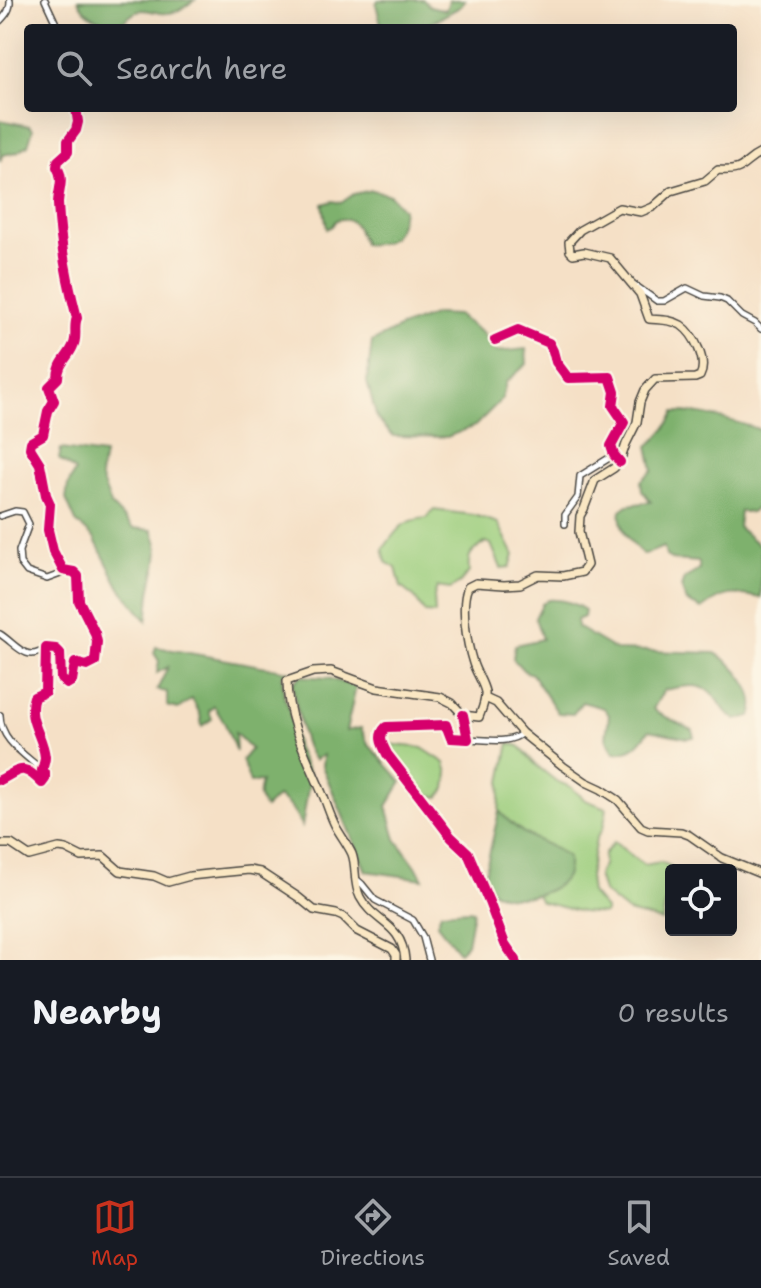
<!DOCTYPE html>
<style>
body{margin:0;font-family:"Shantell Sans",sans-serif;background:#20242c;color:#f1f3f6}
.controls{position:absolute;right:24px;bottom:24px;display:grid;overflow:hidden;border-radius:8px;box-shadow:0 8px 32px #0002}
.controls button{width:72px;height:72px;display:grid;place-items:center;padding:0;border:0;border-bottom:2px solid #363941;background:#171b24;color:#f1f3f6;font:40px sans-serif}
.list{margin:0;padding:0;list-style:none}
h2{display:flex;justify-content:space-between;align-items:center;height:104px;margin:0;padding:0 32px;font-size:34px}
h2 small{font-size:26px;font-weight:400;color:#9ea1a6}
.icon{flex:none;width:44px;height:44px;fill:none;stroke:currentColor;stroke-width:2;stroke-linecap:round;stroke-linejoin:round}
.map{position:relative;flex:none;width:761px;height:960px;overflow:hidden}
.search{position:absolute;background:#171b24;box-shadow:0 8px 32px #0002;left:24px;right:24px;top:24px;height:88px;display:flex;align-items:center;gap:20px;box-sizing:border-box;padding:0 28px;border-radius:8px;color:#9ea1a6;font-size:30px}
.sheet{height:216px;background:#171b24}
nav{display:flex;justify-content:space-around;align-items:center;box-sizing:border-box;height:112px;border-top:2px solid #363941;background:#171b24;font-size:22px;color:#9ea1a6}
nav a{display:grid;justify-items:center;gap:4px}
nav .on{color:#c8321e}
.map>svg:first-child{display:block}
.green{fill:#9dce7e;stroke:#647c54;stroke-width:2}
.forest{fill:#7eb16d;stroke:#546e4c;stroke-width:2}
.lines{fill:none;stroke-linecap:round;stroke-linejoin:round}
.minor-casing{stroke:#494642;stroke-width:8}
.secondary-casing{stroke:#494642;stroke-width:10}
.minor{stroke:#fff;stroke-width:5}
.secondary{stroke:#fae7c3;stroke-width:7}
.cycleway-casing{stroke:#fcf5e5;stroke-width:15}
.cycleway{stroke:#d6006c;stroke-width:10}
</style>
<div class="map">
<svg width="761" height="960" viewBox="0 0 761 960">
<rect width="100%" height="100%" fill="#fcf5e5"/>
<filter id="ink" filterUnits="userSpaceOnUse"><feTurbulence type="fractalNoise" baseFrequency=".0125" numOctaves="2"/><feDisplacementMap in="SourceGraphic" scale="16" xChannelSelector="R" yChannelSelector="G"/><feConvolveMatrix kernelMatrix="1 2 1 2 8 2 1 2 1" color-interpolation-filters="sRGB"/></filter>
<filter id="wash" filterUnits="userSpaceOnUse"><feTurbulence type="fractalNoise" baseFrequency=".006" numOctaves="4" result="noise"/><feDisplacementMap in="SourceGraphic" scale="32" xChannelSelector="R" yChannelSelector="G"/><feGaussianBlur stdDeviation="1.8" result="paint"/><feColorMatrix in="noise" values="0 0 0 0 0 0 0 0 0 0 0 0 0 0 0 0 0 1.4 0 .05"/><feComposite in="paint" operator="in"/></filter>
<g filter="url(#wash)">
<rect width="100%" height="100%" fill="#f5e0c6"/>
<g class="green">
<path d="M 433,510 L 474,515 L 498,523 L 514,555 L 510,567 L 501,568 L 491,544 L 486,542 C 471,552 467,553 469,572 L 460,583 L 450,589 L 437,587 L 434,596 L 435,614 L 425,613 L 415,598 L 401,587 L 396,568 L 386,562 L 383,549 C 398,529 401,520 427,518 Z"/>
<path d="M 509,743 L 519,746 L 536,765 L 556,781 L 571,787 L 585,800 L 607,808 L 603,828 L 596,839 L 589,877 L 591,893 L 605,909 L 605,914 L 582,912 L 541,902 L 537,895 L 558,885 L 568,857 C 556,848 544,844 531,837 C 519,831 508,821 499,811 L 501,782 Z"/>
<polygon points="388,744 422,748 445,763 448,773 446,789 439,797 424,795"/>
<polygon points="614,842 644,865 661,862 672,867 662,921 628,912 620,906 603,892 598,875 603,865 604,854"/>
</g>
<g class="forest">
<path d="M 78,0 L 195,0 C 183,8 175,15 160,13 C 154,12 148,10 142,10 C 134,11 131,16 125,20 C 109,30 85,16 78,0 Z"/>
<polygon points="378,0 423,0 430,6 446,10 449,0 465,0 460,7 422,28 382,28 376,4"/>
<polygon points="0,120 30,126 33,129 28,145 17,152 3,155 0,161"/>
<path d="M 372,190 L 390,195 L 403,209 C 400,235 390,247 363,244 C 358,228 354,215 336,220 L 332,226 L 327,229 L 323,204 L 333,201 L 341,203 L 354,194 Z"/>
<polygon points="436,314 457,315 482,333 496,352 526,349 527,364 506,382 502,399 475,426 447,437 393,436 377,419 367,382 372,342 401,327"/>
<path d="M 675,412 C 704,412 730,420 758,429 L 761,432 L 761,504 L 751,513 L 740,511 L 738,527 L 761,547 L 761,598 C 734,592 724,592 702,609 L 687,602 L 681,587 L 684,579 L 699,570 L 699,562 L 673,560 L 666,556 L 664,547 C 656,549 651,554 643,554 C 630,543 618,527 621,510 L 628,505 L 651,502 L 642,490 L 641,481 L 653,470 L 648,446 C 661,436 669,426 675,412 Z"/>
<path d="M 61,449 L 104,455 L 100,476 L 111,505 L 133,528 L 152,530 C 163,552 155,566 151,588 C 149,599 149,610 147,621 L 120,588 L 94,538 L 76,522 L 66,499 L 68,485 L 75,471 L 59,459 Z"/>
<path d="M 548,600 C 560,599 574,603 585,610 L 584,617 L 577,620 L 577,627 L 616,650 L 715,653 C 734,663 761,694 751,716 L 736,720 C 727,715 723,708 718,700 C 703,680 686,686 664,690 L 653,709 L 658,713 L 692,730 L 694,737 L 687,738 L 649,730 C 641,743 631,754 614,752 L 606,738 L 609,715 L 604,708 L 582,702 L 573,714 L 558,713 L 532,674 L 524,671 L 513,659 L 515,645 L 542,639 L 535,618 L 542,604 Z"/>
<path d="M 156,647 L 289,671 L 282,676 L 284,697 L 288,705 L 297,749 L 310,776 L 302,827 C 297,816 289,802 277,797 L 265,808 C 258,799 257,794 261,782 L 250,783 L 242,760 L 251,749 L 235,733 L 236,752 L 225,724 L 214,706 L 209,711 L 212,719 L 202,726 L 200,714 L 192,699 L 178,709 L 167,706 L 167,692 L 157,690 L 168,667 L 157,673 L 159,661 L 154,653 Z"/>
<path d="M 300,676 L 328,678 L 356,687 L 346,731 L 361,728 L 368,744 L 402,782 L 387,806 L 396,839 L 416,866 L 423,879 L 366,871 L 322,766 L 323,755 L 314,760 C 304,747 302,732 299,716 C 296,704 293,695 293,683 Z"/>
<path d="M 499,811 C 508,821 519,831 531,837 C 544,843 556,848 568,857 C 568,863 569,870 566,876 C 554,899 488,908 484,877 Z"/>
<polygon points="469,910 473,911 467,944 459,952 437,924 441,912"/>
</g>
</g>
<g filter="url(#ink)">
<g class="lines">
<g class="minor-casing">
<g id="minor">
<polyline points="45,0 58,28"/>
<path d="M 0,21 C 6,15 11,9 10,0"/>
<polyline points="632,283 657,301 664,301 687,288 704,296 720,298 727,301 742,316 755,323 761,329"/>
<polyline points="495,340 518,330 549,343 553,351 556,362 568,378 610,377 615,392 613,406 624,422 611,446 619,462"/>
<polyline points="0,516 15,511 23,512 29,524 19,551 20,563 27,572 47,579 66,572"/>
<polyline points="565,524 565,515 578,497 580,476 614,455"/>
<path d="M 0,634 C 16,644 26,663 45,649"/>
<path d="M 0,715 C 0,740 24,754 42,770"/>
<path d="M 463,715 L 468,739 L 451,738 L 446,725 L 386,727 C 377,736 382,744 387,754 L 451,837 L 468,853 L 489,902 L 505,944 L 516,960"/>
<path d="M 468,739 C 484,739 510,745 522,733"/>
<path d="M 0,780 C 21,769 23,763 42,783 L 45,779 L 45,773 L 42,770 C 43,767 45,760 45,757 C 43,735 26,720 34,697 L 45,692 L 46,648 L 56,649 L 60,653 L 61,679 L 67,684 L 72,681 L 75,663 L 87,666 L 95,662 L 97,642 L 95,633 L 79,601 L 78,576 L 74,572 L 63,570 L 53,551 L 48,530 L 50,504 L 46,495 L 40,464 L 30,448 L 31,442 L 43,435 L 48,411 L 54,401 L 49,387 L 58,378 C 58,363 68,358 73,346 C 78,337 73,327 77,318 C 67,280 60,243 58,204 C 58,190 65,180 57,167 L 58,161 L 68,152 L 68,141 L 76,130 L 78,122 L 76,108"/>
<polyline points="355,878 362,884 375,900 413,920 423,937 429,960"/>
</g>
</g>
<g class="secondary-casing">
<g id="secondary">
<polyline points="485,698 496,703 522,733 563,766 586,782 601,789 618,800 641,827 648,830 681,832 689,835 722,858 761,874"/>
<polyline points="0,844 11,844 29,856 59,848 66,849 82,857 103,856 120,871 154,876 168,882 190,876 218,873 249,870 260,872 298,897 314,910 336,914 343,917 357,931 392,949 396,955 396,960"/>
<path d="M 405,960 C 402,922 374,924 360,897 C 353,883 357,867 352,854 C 348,845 341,836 336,827 C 330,816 327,804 322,793 C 307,757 287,721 287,681 L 313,672 L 331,671 L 377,688 L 440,697 L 452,703 L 463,715 L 479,717 C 482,709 486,701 485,692 C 483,682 476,673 473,663 C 467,644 460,605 468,587 L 476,583 L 504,585 L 520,584 L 538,575 L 563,576 L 582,572 L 587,565 L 579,532 L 580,516 L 584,509 L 595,480 L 614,468 L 620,462 L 626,444 L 637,422 L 640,402 L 645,390 L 655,379 L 695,378 L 700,376 C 708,361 694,334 681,325 C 671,319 659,320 649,319 L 640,294 L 610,258 L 584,252 L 573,254 L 570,251 L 569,242 L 580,230 L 619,208 L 641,212 L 653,207 L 671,191 L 705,181 L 718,170 C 747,172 740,163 761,153"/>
</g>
</g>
<use href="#minor" class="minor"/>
<use href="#secondary" class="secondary"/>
<g class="cycleway-casing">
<g id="cycleway">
<polyline points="495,340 518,330 549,343 553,351 556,362 568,378 610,377 615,392 613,406 624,422 611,446 614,455 620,462"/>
<path d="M 463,715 L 468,739 L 451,738 L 446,725 L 386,727 C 377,736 382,744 387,754 L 451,837 L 468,853 L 489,902 L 505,944 L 516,960"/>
<path d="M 0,780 C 21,769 23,763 42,783 L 45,779 L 45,773 L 42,770 C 43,767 45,760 45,757 C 43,735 26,720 34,697 L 45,692 L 46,648 L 56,649 L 60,653 L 61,679 L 67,684 L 72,681 L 75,663 L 87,666 L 95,662 L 97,642 L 95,633 L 79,601 L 78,576 L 74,572 L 63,570 L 53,551 L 48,530 L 50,504 L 46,495 L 40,464 L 30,448 L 31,442 L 43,435 L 48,411 L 54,401 L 49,387 L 58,378 C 58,363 68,358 73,346 C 78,337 73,327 77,318 C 67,280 60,243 58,204 C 58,190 65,180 57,167 L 58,161 L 68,152 L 68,141 L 76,130 L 78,122 L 76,108"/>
</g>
</g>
<use href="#cycleway" class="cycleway"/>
</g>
</g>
</svg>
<div class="controls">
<button><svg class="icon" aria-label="locate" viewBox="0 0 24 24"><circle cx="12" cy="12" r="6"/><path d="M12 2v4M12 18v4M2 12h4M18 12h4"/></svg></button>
</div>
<div class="search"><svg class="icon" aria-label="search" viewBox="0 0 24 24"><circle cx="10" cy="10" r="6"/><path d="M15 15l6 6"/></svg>Search here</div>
</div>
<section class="sheet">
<h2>Nearby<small>0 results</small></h2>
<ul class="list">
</ul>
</section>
<nav>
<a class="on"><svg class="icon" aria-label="map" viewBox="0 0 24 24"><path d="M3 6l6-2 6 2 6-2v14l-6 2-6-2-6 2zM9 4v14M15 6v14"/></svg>Map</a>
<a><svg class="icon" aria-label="directions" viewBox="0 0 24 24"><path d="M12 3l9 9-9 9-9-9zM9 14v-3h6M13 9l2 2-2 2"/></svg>Directions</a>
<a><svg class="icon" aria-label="saved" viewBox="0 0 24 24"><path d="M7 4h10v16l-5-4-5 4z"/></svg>Saved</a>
</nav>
